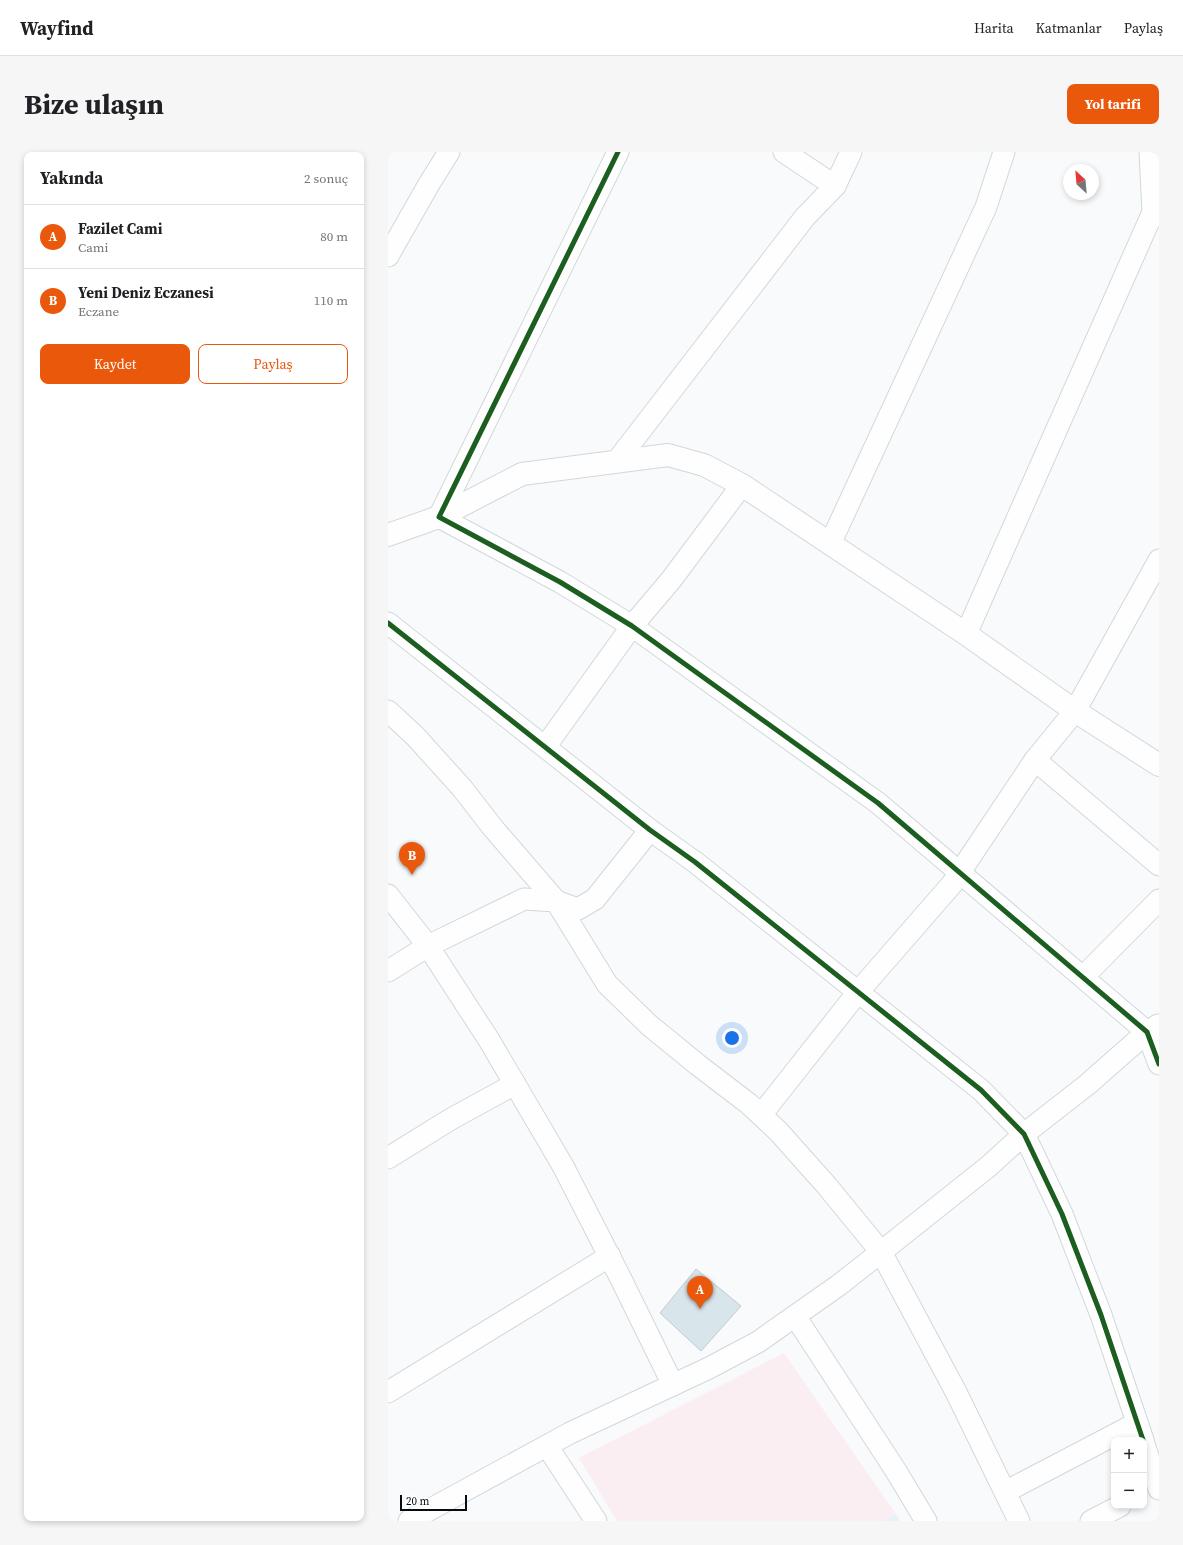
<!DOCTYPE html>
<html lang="tr">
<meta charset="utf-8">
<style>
body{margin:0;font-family:"Source Serif 4",serif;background:#f6f6f6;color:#202124}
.controls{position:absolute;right:12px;bottom:12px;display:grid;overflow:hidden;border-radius:8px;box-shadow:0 2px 6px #0003}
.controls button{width:36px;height:36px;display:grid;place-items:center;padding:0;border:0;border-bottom:1px solid #e0e0e0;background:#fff;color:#202124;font:20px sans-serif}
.compass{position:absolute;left:675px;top:12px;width:36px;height:36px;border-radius:50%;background:#fff;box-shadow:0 2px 6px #0003;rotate:334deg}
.scale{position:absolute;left:12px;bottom:10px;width:67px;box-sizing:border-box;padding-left:4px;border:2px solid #040d11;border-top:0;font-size:11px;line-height:14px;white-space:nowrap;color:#040d11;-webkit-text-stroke:3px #fff;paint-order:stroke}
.you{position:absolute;left:344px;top:886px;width:14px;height:14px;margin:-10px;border:3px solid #fff;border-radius:50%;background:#1a73e8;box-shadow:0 0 0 6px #1a73e833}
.badge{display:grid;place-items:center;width:26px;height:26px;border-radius:50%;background:#ea580c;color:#fff;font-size:13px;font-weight:700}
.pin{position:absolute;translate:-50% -33px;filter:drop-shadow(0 1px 2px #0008)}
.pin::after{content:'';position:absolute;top:21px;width:14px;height:12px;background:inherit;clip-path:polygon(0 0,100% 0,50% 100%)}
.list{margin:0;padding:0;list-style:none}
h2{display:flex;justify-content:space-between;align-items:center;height:52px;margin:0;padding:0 16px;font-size:17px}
h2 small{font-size:13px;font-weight:400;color:#757577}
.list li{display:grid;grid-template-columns:26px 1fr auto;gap:12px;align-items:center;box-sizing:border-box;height:64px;padding:0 16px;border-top:1px solid #e0e0e0}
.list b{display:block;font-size:15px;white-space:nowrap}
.list p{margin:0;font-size:13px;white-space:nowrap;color:#757577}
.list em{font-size:13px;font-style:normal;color:#757577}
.actions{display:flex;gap:8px;padding:12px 16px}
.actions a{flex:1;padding:9px 0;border:1px solid #ea580c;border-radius:8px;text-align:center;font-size:14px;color:#ea580c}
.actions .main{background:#ea580c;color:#fff}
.map{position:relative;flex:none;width:771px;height:1369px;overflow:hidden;border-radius:8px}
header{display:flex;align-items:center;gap:24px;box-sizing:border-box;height:56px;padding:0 20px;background:#fff;border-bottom:1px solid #e0e0e0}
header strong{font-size:19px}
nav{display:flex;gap:22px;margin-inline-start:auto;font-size:14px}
.intro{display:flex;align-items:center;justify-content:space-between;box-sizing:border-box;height:96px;padding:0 24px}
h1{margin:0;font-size:28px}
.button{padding:10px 18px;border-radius:8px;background:#ea580c;color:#fff;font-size:14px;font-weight:700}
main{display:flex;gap:24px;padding:0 24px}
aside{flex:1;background:#fff;border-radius:8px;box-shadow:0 2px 6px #0003}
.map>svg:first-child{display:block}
.built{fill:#e5f2f8}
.green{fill:#fbeef3}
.building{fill:#d8e5ea;stroke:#c4cacd}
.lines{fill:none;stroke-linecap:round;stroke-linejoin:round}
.minor-casing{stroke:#d1d8db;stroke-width:23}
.tertiary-casing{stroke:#d1d8db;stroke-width:24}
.minor{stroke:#fefeff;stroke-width:21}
.tertiary{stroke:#fefeff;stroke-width:22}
.cycleway-casing{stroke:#fff;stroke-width:8}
.cycleway{stroke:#1b5e20;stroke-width:5}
</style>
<header>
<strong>Wayfind</strong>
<nav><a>Harita</a><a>Katmanlar</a><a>Paylaş</a></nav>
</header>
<div class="intro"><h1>Bize ulaşın</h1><a class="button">Yol tarifi</a></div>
<main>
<aside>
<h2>Yakında<small>2 sonuç</small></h2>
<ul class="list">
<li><span class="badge">A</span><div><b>Fazilet Cami</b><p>Cami</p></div><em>80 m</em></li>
<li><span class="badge">B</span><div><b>Yeni Deniz Eczanesi</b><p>Eczane</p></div><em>110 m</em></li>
</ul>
<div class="actions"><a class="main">Kaydet</a><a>Paylaş</a></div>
</aside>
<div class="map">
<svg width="771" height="1369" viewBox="0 0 771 1369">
<rect width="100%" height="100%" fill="#f8fafc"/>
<polygon class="built" points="508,1362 512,1369 494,1369"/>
<polygon class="green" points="396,1201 508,1362 494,1369 229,1369 191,1306"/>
<polygon class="building" points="308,1117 353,1154 313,1199 272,1161"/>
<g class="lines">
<g class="minor-casing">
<g id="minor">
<polyline points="230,0 51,365 172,430 244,474 490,651 759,880 771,912"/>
<polyline points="396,0 447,34"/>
<polyline points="762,0 765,60 771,64"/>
<polyline points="0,104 41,32 61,0"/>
<polyline points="229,309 417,65 447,34 463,0"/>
<polyline points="442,392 598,55 616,0"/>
<polyline points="0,471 262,678 307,710 593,938 636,982 674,1062 713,1163 755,1288"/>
<polyline points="578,482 765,60 771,54"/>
<polyline points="0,559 27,584 74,636 105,676 168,749 219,832 261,873 310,913 361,952 390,979 439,1034 493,1100 568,1240 631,1369"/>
<polyline points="157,595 244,474 283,428 354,333"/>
<polyline points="647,608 771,713"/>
<polyline points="0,743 40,794 101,888 175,1014 233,1127 285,1233"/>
<polyline points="0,819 40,794 136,747 168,749 190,757 207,747 262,678"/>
<polyline points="695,825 771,748"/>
<polyline points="373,963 470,840 564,732 647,608 687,559 771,408"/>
<polyline points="0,1006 63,967 127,932"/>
<polyline points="407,1164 508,1319 538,1369"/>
<polyline points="0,1240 222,1104"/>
<polyline points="756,1292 771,1337"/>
<polyline points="159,1294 208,1369"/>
<polyline points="617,1340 749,1271"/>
<polyline points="21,1369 182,1281 321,1216 370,1190 451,1133 493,1100 601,1014 636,982 700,932 759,880 770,873"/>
<polyline points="703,1369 732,1354"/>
</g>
</g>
<g class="tertiary-casing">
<polyline id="tertiary" points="0,383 51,365 134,322 280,303 316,313 354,333 578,482 687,559 771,613"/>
</g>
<use href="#minor" class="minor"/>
<use href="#tertiary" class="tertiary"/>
<g class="cycleway-casing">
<g id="cycleway">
<polyline points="230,0 51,365 172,430 244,474 490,651 759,880 771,912"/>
<polyline points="0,471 262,678 307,710 593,938 636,982 674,1062 713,1163 755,1288"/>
</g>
</g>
<use href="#cycleway" class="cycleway"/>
</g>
</svg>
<div class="controls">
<button>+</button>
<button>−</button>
</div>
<svg class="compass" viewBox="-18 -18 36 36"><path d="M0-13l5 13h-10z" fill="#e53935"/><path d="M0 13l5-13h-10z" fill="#757577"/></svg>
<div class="scale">20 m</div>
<div class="you"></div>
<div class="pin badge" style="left:312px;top:1157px">A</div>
<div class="pin badge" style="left:24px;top:723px">B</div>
</div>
</main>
